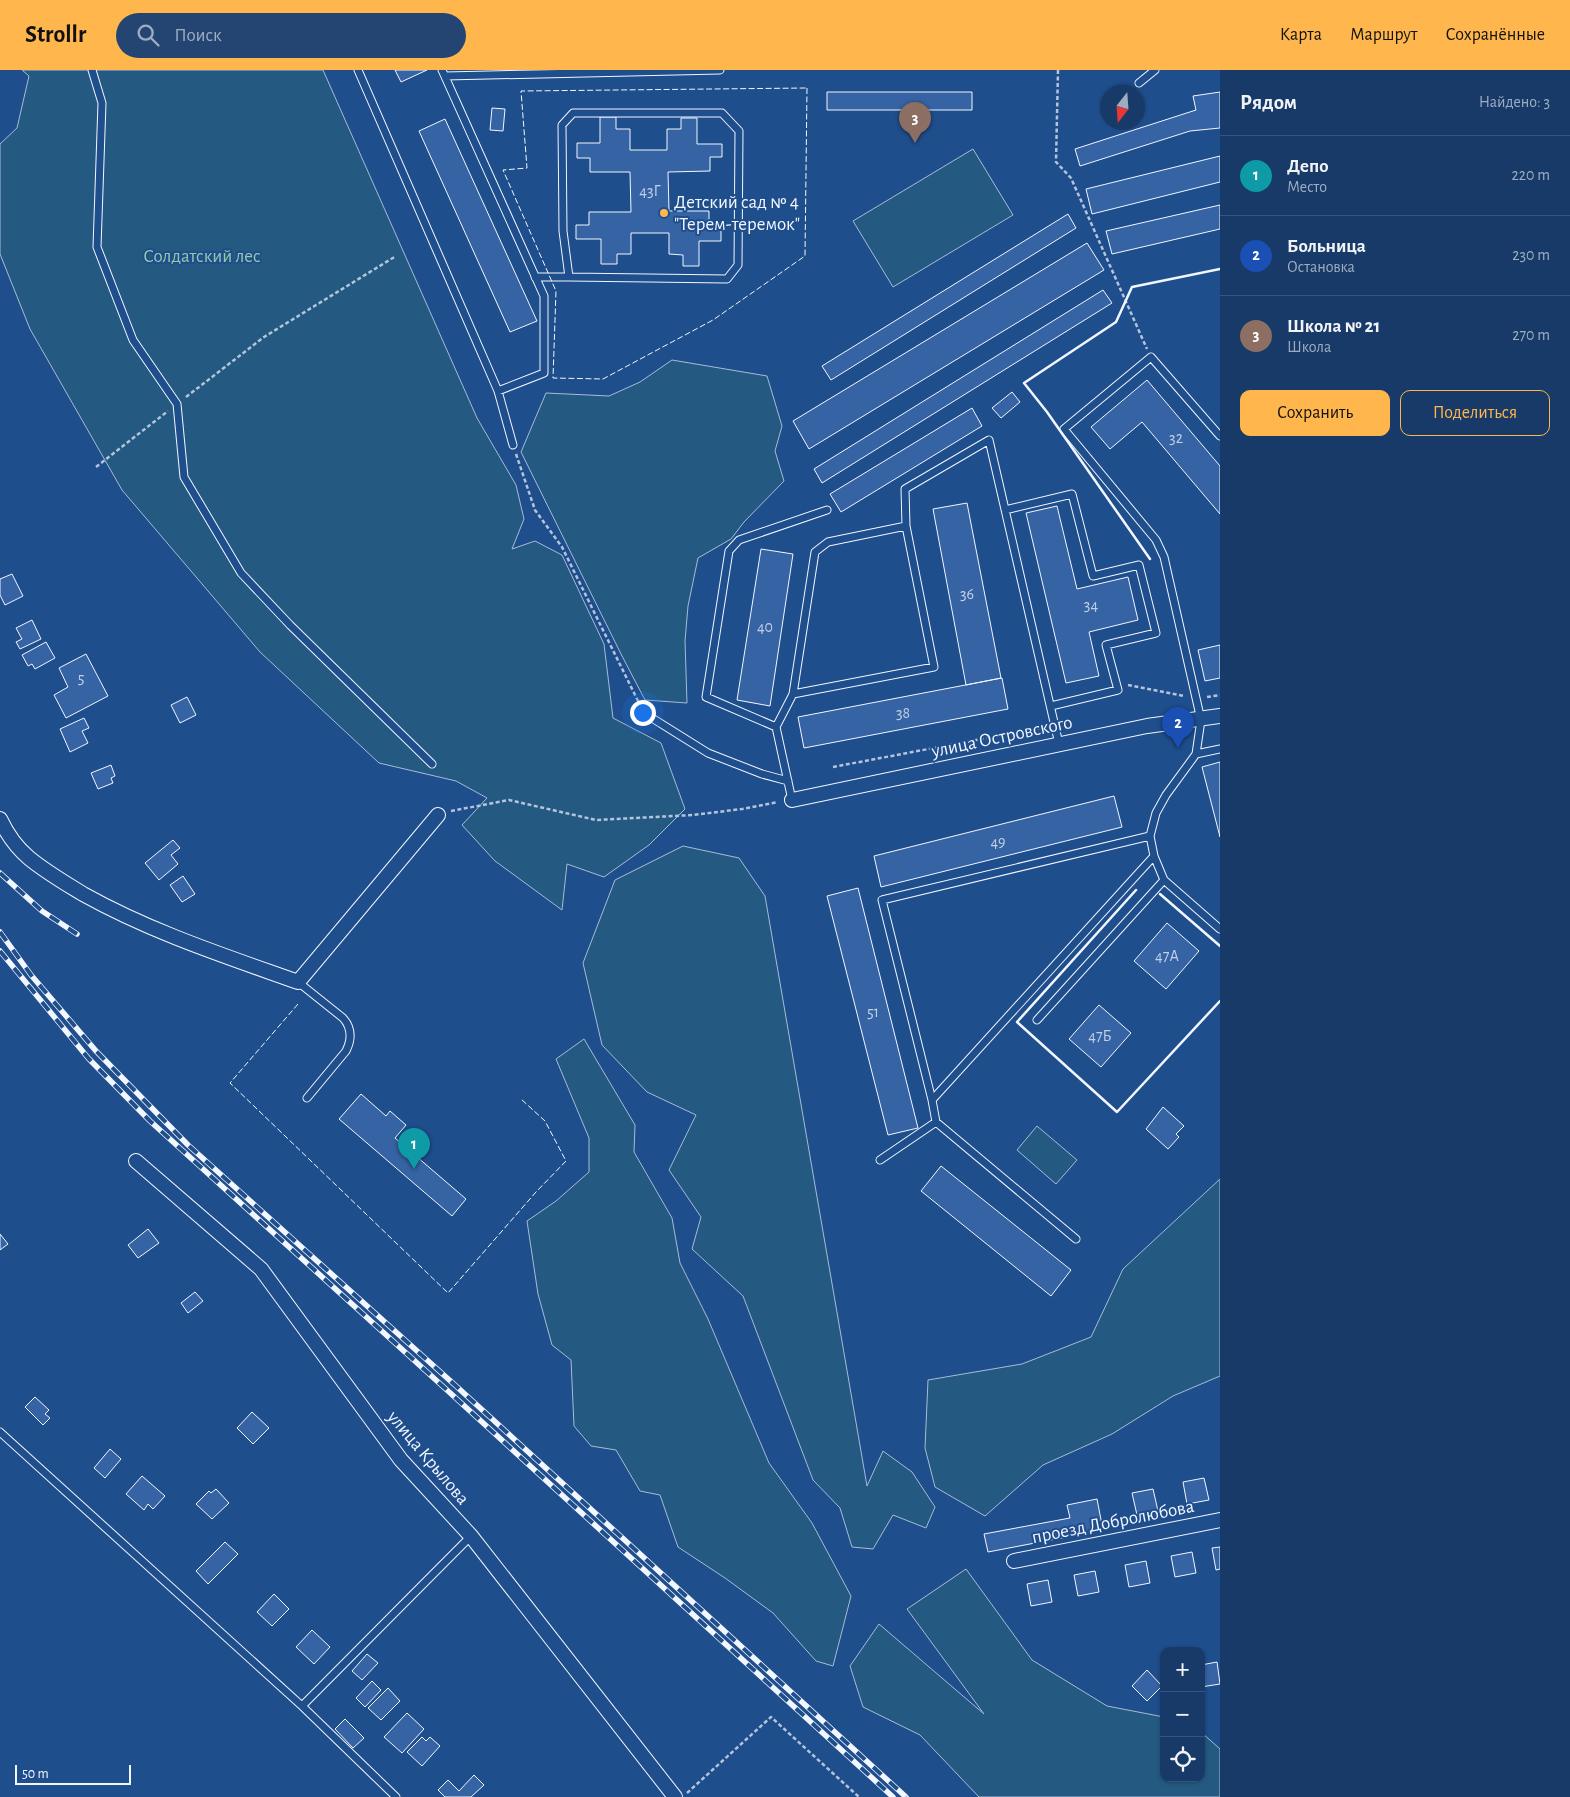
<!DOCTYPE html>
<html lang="ru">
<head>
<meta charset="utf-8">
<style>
	body { margin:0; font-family:"Alegreya Sans",sans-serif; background:#244571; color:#f1f3f6 }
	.controls { position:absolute; right:15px; bottom:15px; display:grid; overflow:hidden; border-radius:10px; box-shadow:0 1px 4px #0004 }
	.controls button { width:45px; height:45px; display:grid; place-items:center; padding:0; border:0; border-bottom:1px solid #36547d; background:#173a69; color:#f1f3f6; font:25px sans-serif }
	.compass { position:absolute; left:1100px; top:15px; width:45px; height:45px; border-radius:50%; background:#173a69; box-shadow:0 1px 4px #0004; rotate:197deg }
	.scale { position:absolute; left:15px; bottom:12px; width:116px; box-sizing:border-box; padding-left:5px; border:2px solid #f2f6ff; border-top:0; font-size:14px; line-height:18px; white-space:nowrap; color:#f2f6ff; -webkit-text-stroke:4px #1f4e8c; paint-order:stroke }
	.you { position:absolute; left:642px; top:642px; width:18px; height:18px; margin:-12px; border:4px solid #fff; border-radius:50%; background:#1a73e8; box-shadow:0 0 0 8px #1a73e833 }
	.badge { display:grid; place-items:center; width:32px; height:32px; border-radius:50%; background:#ffb74d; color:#fff; font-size:16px; font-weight:700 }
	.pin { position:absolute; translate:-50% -41px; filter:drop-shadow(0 1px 2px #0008) }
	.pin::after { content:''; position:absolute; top:26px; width:18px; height:15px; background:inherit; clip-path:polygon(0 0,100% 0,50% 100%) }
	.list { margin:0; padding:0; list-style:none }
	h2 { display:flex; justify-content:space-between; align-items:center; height:65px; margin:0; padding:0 20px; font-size:21px }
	h2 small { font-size:16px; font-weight:400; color:#9eadc0 }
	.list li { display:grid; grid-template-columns:32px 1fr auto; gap:15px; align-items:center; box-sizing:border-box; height:80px; padding:0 20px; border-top:1px solid #36547d }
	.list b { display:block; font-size:19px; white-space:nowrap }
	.list p { margin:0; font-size:16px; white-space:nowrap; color:#9eadc0 }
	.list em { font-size:16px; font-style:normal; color:#9eadc0 }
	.actions { display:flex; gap:10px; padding:15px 20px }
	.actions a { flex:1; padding:11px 0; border:1px solid #ffb74d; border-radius:10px; text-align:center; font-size:18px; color:#ffb74d }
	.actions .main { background:#ffb74d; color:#111 }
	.icon { flex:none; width:28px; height:28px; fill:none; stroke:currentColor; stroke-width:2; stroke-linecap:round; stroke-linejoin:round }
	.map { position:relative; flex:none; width:1220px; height:1727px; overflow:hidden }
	header { display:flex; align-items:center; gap:30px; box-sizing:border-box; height:70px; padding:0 25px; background:#ffb74d; color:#111 }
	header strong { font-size:24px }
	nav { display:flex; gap:28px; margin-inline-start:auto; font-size:18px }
	.search { width:350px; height:45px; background:#244571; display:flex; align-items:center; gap:12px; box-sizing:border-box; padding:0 18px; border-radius:28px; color:#9eadc0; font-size:19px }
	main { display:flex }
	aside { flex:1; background:#173a69 }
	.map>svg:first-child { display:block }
</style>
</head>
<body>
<header>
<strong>Strollr</strong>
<div class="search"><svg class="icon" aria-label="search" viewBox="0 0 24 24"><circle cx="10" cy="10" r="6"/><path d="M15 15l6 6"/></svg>Поиск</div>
<nav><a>Карта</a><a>Маршрут</a><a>Сохранённые</a></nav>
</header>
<main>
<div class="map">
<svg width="1220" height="1727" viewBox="0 0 1220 1727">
	<rect width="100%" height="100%" fill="#1f4e8c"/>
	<!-- green -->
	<path fill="#245a82" stroke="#a8bbd7" d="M22,0h301l154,348 39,67 8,34 -12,30 23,-8 27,14 42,89 9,74 48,25 24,66 -36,36 -45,32 -37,-13 -5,46 -67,-49 -33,-36 25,-27 -31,-17 -77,-18 -119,-111 -138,-162 -92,-161 -30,-75v-110l17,-16 12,-52z
		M973,79l40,66 -120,72 -40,-66z
		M672,290l95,16 15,50 -7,25 9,30 -40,41 -13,17 -33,19 -10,48 -3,35 2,62 -42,-3 -23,-44 -101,-204 25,-59 63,3 31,-14z
		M683,776l56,12 26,38 102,590 16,-35 29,21 23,35 -9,21 -33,-13 -20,34 -21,-2 -12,-39 -27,-28 -70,-184 -51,-47 9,-32 -32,-47 27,-55 -49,-23 -45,-47 -19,-82 32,-83z
		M584,969l51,86 -1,27 38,66 8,45 28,56 61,144 43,60 39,73 -18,70 -17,-5 -43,-48 -48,-35 -47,-31 -18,-52 -20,-4 -24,-41 -25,-4 -17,-20 -3,-66 -19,-15 -14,-51 -11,-73 29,-20 33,-29v-34l-33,-79z
		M1037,1056l40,34 -21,24 -39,-34z
		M1220,1109v197l-47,20 -61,38 -69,31 -58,51 -50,-29 -10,-39 3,-68 94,-16 69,-27 32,-68z
		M966,1499l66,91 75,46 57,11v61h37v-46l19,17v48h-241l-59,-62 -57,-28 -13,-41 29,-42 105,90 -77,-105z"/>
	<!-- building -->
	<path fill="#3563a3" stroke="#f2f6ff" d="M395,0h32l-26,12z
		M827,22h145v18h-145z
		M1220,22v36l-30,3 -110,35 -5,-17 121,-39 -3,-14z
		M492,38l13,1 -2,22 -13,-1z
		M600,47h16v12h14v21h37v-21h14v-11h16v26h25v13h-12v14l-42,1 1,39h40v14l12,1v15h-22v25h-16v-11l-14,-1v-21h-38v21h-14v10h-16v-25h-25v-14h13v-13h42l-1,-40h-40v-14h-13v-15h23z
		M445,49l92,202 -27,11 -91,-201z
		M1220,86v26l-128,32 -6,-25z
		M1220,135v24l-108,25 -6,-23z
		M1068,144l8,14 -245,152 -9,-14z
		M1087,173l17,27 -295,179 -16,-28z
		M1103,220l9,13 -290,180 -8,-14z
		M1147,310l73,86v48l-78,-92 -32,27 -19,-22z
		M1012,322l8,10 -19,16 -9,-10z
		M972,338l10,18 -141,86 -11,-18z
		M967,433l34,175 -35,7 -33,-176z
		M1057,436l20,83 51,-12 10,43 -49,12 10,44 -33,7 -40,-170z
		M761,479l32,5 -23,152 -33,-6z
		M12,504l11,22 -18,9 -5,-10v-16z
		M32,550l9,19 -21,10 -4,-7 6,-3 -6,-11z
		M46,572l9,16 -20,11 -3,-5 -4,2 -6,-11z
		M1220,575v33l-15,3 -7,-31z
		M86,584l22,42 -42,22 -12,-23 14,-8 -9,-19z
		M1002,608l6,31 -204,39 -6,-31z
		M187,627l9,18 -16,8 -9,-18z
		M84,648l5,10 -7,3 6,12 -18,9 -10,-23z
		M1220,692v75l-18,-70z
		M111,695l4,11 -4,2 2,5 -15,6 -7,-16z
		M1114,726l8,31 -241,60 -7,-31z
		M173,770l7,8 -9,7 7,9 -19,16 -14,-17z
		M183,806l12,18 -13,8 -12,-17z
		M858,818l60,240 -30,7 -61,-239z
		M1167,853l32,28 -33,38 -32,-28z
		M1099,935l32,28 -30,34 -32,-28z
		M361,1024l25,22 4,-5 16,14 -11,13 71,61 -14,17 -113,-97z
		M1163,1037l21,19 -8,8 3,3 -11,12 -22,-20z
		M941,1096l130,104 -20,26 -130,-105z
		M148,1159l11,14 -21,15 -10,-13z
		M0,1164l8,10 -8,6z
		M195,1222l8,9 -15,12 -7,-10z
		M35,1327l14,13 -4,4 5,4 -7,7 -18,-18z
		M252,1342l17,16 -16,16 -16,-16z
		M110,1379l11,10 -16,19 -11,-10z
		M142,1406l23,20 -12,13 -5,-5 -4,6 -18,-16z
		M1204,1408l5,22 -22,4 -4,-22z
		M216,1419l13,14 -17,16 -16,-15 13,-13 2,2z
		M1153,1419l5,22 -21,4 -5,-22z
		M1097,1429l6,31 -115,22 -4,-18 86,-16 -3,-13z
		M225,1472l13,12 -30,30 -12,-13z
		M1220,1477v22l-4,1 -4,-22z
		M1192,1482l4,21 -21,4 -4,-21z
		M1146,1491l4,22 -21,4 -4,-22z
		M1095,1501l4,21 -21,4 -4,-21z
		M1048,1510l4,22 -21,4 -4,-22z
		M274,1524l15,15 -17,17 -15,-14z
		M312,1560l18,17 -16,17 -18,-17z
		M367,1584l11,9 -16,17 -10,-9z
		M1217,1592l3,22 -19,3v-22z
		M1147,1600l15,16 -15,15 -15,-15z
		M372,1611l9,9 -16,17 -9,-9z
		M388,1618l12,13 -19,19 -13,-12z
		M407,1643l17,16 -22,24 -18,-16z
		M345,1649l19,19 -11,10 -18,-19z
		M422,1667l4,4 4,-4 10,9 -18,20 -15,-14z
		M474,1705l10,10 -13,12h-26l-7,-7 10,-10 11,11z"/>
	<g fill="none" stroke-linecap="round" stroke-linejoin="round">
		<!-- service casing -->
		<g stroke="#f2f6ff" stroke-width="9">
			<path id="service" d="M92,0l10,33 -5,144 36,93 44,64 7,73 57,96 49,52 142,139
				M358,0l140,321 46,-18v-77l-102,-226
				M445,6l275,-6
				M1139,13l16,-13
				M535,207h34l158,2 11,-14 1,-134 -17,-18h-149l-11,12 1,106 6,46
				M498,321l15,54
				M1005,440l67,-16 21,82 46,-11 17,68 -50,12 12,45 -67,16
				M793,624l141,-27 -28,-141 -1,-37 84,-49 70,304
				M644,643l64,40 54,21 26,7
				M776,657l17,-33 22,-142 13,-10 78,-16
				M1196,684l24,-5
				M792,730l-16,-73 -70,-30 23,-146 10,-11 88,-30
				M1164,810l56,49
				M298,912l45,36c9,10 9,21 3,33l-39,47
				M1037,950l127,-140 -10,-24 -4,-20 6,-23 10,-18 30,-41 5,-34 -37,-163 -8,-17 -92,-111 87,-72 69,79
				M932,1030l-50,-200 268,-64
				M880,1090l56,-38
				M1076,1169l-140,-117 -4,-22 222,-244
				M0,1362l302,274 94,91
				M302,1636l169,-170"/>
		</g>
		<!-- minor casing -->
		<g stroke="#f2f6ff" stroke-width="16">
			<path id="minor" d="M792,730l355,-74 73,-10
				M0,749c7,15 17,29 29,39 17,14 36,25 54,36 68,38 142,62 215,88l140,-167
				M136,1091l125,108 140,191 70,76 204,261
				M1014,1491l206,-41"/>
		</g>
		<!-- path -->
		<path stroke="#b3c4dc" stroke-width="2.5" stroke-dasharray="4 2.5" stroke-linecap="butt" d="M1058,0l-2,92 15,16 76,171
			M186,327l78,-60 132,-81
			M516,384l19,56 27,37 77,156
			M96,397l72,-56
			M1128,615l56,11
			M1207,627l13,-2
			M833,697l212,-40
			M451,741l58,-11 87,20 97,-5 49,-6 36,-7
			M687,1723l84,-76 88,80"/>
		<!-- service -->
		<use href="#service" stroke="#1f4e8c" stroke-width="7"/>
		<!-- minor -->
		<use href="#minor" stroke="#1f4e8c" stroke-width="14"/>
		<!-- rail casing -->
		<g stroke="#f2f6ff" stroke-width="5.5">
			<path id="rail" d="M0,803l42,38 35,23
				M0,862l31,43 65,76 92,94 268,241 450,411
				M0,881l89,108 61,62 298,270 445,406"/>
		</g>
		<!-- rail -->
		<use href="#rail" stroke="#1f4e8c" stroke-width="4" stroke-dasharray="11" stroke-linecap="butt"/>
		<!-- fence -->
		<path stroke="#f2f6ff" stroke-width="1" stroke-dasharray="6 2.5" stroke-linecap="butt" d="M807,18l-2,168 -92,64 -110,59 -50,-1 3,-87 -53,-121 24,-2 -6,-77z
			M298,934l-68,79 218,210 88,-101 30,-31 -21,-40 -24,-22"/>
		<!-- wall -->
		<path stroke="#f2f6ff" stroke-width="2.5" d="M1150,489l-103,-147 -23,-29 92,-61 16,-35 88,-18
			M1136,820l-119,132 100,90 103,-111
			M1160,824l60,52"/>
	</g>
	<!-- markers -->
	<circle fill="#ffb74d" stroke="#1f4e8c" stroke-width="2" cx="664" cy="143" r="5"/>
	<g text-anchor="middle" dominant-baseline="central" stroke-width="4" stroke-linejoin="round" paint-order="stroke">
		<!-- number labels -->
		<g font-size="16" fill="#c3d1e8">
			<text x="650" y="121">43Г</text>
			<text x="1176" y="368">32</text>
			<text x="967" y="524">36</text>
			<text x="1091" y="535">34</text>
			<text x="765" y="557">40</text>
			<text x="81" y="608">5</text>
			<text x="903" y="643">38</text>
			<text x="998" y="772">49</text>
			<text x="1167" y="886">47А</text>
			<text x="873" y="942">51</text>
			<text x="1100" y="966">47Б</text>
		</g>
		<!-- poi labels -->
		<g font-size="19" fill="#f2f6ff" stroke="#1f4e8c" text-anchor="start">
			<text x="674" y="132">Детский сад № 4<tspan x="674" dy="22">"Терем-теремок"</tspan></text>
		</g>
		<!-- park labels -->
		<g font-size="19" fill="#97c8a6" stroke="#1f4e8c">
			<text x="202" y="186">Солдатский лес</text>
		</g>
		<!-- street labels -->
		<g font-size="19" fill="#f2f6ff" stroke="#1f4e8c">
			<text transform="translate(1002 667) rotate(-12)">улица Островского</text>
			<text transform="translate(428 1388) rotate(50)">улица Крылова</text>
			<text transform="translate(1113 1452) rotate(-11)">проезд Добролюбова</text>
		</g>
	</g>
</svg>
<div class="controls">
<button>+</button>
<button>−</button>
<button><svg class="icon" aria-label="locate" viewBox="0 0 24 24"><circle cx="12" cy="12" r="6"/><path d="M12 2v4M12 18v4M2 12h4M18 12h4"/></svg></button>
</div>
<svg class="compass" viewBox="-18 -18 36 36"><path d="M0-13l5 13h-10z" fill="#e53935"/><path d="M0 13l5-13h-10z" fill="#9eadc0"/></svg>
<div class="scale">50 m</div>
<div class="you"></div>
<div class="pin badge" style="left:414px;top:1099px;background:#0f9aa8">1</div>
<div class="pin badge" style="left:1178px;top:678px;background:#1a4fb4">2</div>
<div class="pin badge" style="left:915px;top:73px;background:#8d6e63">3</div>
</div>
<aside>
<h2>Рядом<small>Найдено: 3</small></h2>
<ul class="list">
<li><span class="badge" style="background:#0f9aa8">1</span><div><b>Депо</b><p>Место</p></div><em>220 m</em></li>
<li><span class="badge" style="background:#1a4fb4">2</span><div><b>Больница</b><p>Остановка</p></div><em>230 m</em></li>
<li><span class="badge" style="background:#8d6e63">3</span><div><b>Школа № 21</b><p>Школа</p></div><em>270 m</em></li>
</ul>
<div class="actions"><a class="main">Сохранить</a><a>Поделиться</a></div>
</aside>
</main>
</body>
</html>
